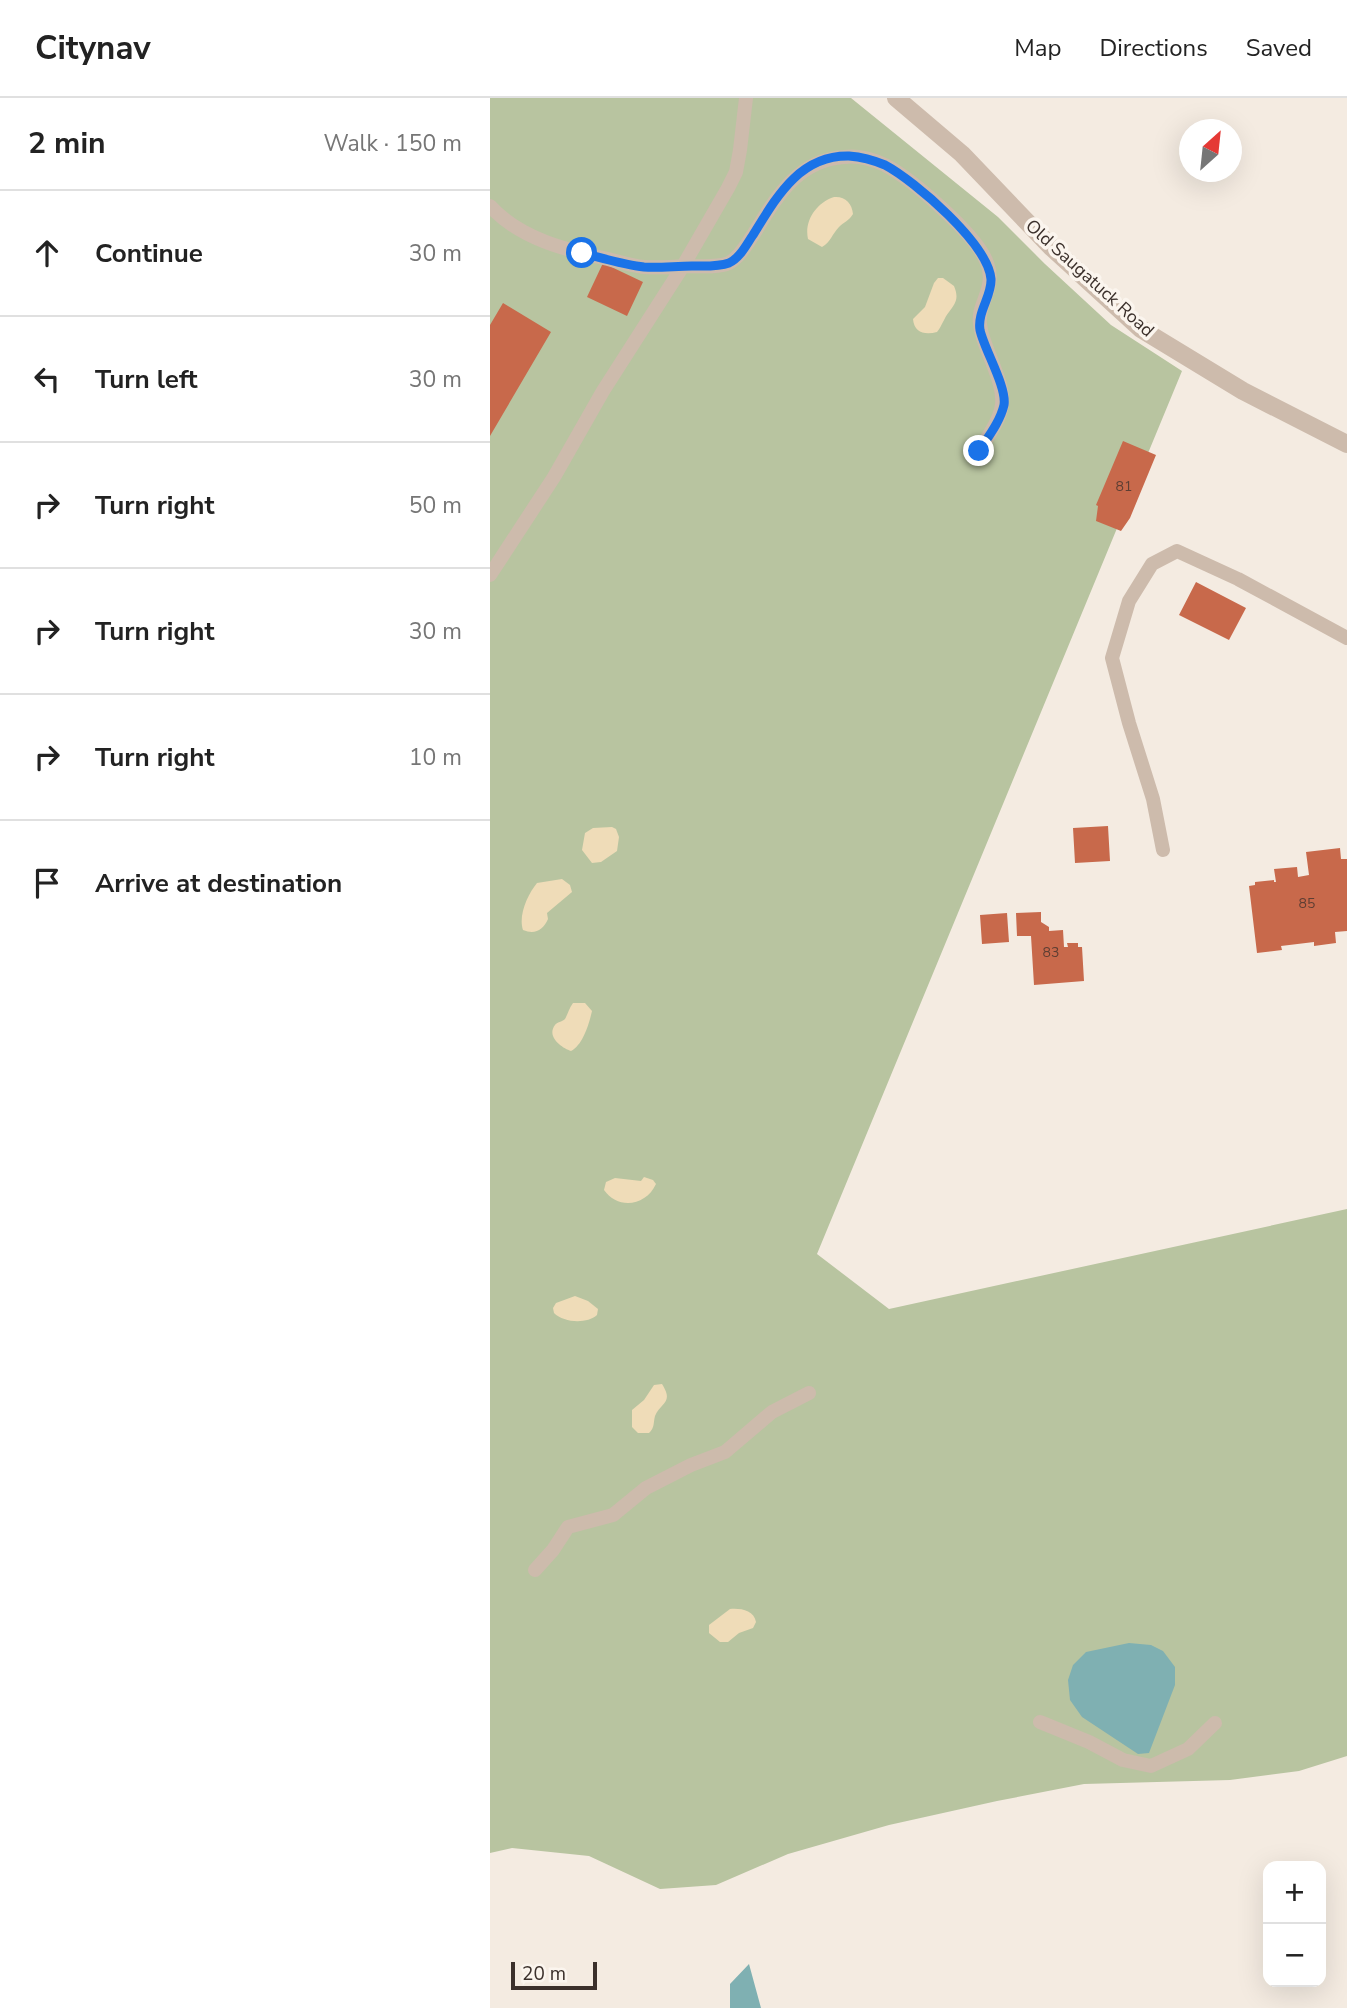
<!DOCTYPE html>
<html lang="en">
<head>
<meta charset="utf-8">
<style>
	body { margin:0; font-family:"Nunito Sans",sans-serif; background:#f2f2f2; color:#222 }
	.controls { position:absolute; right:21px; bottom:21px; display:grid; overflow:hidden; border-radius:14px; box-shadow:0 7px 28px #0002 }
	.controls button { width:63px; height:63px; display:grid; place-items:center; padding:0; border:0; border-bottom:2px solid #e0e0e0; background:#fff; color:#222; font:35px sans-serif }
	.compass { position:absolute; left:689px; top:21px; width:63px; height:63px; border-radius:50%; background:#fff; box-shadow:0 7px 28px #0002; rotate:27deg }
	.scale { position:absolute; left:21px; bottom:18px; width:86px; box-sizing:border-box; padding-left:7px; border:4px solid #3b302b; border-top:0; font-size:19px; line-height:24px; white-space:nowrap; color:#3b302b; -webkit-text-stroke:5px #fbf5ee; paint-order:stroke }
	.stop { position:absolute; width:21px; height:21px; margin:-16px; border:5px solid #1a73e8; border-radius:50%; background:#fff }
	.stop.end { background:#1a73e8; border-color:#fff; box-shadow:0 2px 7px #0008 }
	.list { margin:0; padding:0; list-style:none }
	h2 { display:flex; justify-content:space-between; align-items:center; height:91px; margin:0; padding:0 28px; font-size:30px }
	h2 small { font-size:23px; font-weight:400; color:#767676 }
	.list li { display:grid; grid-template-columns:46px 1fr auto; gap:21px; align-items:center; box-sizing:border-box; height:126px; padding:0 28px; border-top:2px solid #e0e0e0 }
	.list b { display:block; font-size:26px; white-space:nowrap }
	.list em { font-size:23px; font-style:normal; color:#767676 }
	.icon { flex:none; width:38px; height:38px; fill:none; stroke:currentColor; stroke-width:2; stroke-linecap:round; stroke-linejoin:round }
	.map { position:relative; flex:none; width:857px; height:1910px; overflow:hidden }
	header { display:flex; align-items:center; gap:42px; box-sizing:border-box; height:98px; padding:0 35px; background:#fff; border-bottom:2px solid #e0e0e0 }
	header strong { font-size:33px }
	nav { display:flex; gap:38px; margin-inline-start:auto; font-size:24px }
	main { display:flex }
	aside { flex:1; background:#fff }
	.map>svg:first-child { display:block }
</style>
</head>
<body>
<header>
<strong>Citynav</strong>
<nav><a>Map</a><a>Directions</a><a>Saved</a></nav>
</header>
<main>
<aside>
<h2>2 min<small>Walk · 150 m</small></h2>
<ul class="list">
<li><svg class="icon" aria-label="ahead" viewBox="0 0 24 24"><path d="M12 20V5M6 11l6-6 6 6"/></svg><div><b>Continue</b></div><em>30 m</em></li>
<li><svg class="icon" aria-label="left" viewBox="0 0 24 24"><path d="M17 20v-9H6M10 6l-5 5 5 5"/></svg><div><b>Turn left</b></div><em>30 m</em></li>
<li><svg class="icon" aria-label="right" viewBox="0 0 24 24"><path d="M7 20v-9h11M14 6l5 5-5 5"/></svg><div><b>Turn right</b></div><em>50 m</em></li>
<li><svg class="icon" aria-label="right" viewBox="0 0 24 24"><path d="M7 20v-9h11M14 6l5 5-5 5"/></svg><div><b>Turn right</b></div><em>30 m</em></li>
<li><svg class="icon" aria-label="right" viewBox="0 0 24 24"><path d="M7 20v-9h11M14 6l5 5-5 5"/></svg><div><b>Turn right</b></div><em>10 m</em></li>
<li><svg class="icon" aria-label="arrive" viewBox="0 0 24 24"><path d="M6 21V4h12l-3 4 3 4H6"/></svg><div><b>Arrive at destination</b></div></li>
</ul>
</aside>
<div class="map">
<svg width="857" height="1910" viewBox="0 0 857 1910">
	<rect width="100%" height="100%" fill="#f4ebe1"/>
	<!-- green -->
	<path fill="#b8c4a0" d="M0,0h361l147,119 47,47 66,61 71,46 -365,883 72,55 458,-100v547l-48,15 -69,9 -146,4 -87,17 -108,24 -101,29 -72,31 -56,4 -71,-33 -77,-8 -22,5z"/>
	<!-- sand -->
	<path fill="#efdcb8" d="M344,99c11,-1 18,6 19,17 -4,7 -9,8 -14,13 -7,7 -8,15 -17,20l-14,-8c-4,-18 8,-36 26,-42z
		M448,180h5l11,8c5,12 2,17 -5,26 -5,6 -7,14 -12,20 -12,3 -23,1 -24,-13l12,-12 9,-24z
		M122,729l4,2 3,8 -2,14 -16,11 -9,1 -10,-13 3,-17 8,-5z
		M72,781l8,6 2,7 -25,21 1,6c-5,11 -13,16 -25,11 -5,-15 5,-36 14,-47z
		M83,905h12l7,8c-3,13 -9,34 -21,40 -9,-3 -25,-14 -16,-26 2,-3 7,-3 10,-6 3,-5 4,-11 8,-16z
		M154,1079l9,3 3,4c-10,22 -38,26 -52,6l2,-8 9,-4 26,3z
		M85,1198l13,5 10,8 -1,6c-10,9 -33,8 -43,-2l-1,-5 3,-5z
		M172,1286c12,19 -1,18 -7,32 -2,8 0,11 -6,17h-11l-6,-6v-17l12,-10 10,-15z
		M240,1511c10,-1 24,1 26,13l-3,6 -14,5 -11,9h-8l-11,-9v-8z"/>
	<!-- water -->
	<path fill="#7fb0b2" d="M639,1545l22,2 12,6 12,16v18l-26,68 -11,1 -56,-37 -12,-17 -2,-20 5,-15 13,-13z
		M259,1866l12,44h-31v-24z"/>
	<!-- building -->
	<path fill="#c8694b" d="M113,165l40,19 -16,34 -40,-19z
		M13,205l48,29 -61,104v-111z
		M633,343l33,14 -26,63 -9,13 -25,-10 2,-15 -2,-1z
		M706,484l50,26 -17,32 -50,-25z
		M618,728l2,35 -35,2 -2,-35z
		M850,750l1,11h6v72l-12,1 1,11 -22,3v-4l-33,4 1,4 -25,3 -8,-67 6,-1v-3l19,-2v2h2l-2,-13 23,-2 1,10 11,-2 -3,-23z
		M551,814v10l8,5v4l14,-1 1,17h4l-1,-4h11v4h4l2,34 -50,4 -3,-49h-14l-1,-23z
		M517,815l2,29 -27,2 -2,-29z"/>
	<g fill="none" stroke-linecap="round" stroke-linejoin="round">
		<!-- lane -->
		<path stroke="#cdbbac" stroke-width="14" d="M0,108c30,33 76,44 118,53 12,3 25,7 36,8 14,1 29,0 43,-1 12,0 30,2 42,-3 11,-6 17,-18 24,-28 23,-37 44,-75 91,-78 15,-2 28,2 41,8 27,14 92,70 102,98 10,25 -10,40 -7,61 1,11 5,20 9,30 20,50 18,53 -10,97
			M0,477l64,-98 49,-86 80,-125 45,-78 8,-16 4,-22 6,-52
			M673,752l-10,-51 -24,-76 -17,-65 17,-57 23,-37 25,-13 61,28 109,59
			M45,1472l18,-20 15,-23 45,-12 33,-27 45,-23 34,-13 47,-40 37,-19
			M550,1624l49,20 34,18 28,6 37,-17 27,-26"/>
		<!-- street -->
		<path stroke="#cdbbac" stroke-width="18" d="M406,0l66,56 89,93 90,82 102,62 104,53"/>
	</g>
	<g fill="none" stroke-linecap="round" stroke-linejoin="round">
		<!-- route -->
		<path stroke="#1a73e8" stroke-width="9" d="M92,155c20,5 42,12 62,14 16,1 32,-1 48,-1 11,0 26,1 37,-3 11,-5 17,-18 24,-28 23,-37 46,-80 96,-79 13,1 24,4 36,9 30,16 103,79 106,114 1,17 -14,33 -11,51 4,19 27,57 24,75 -4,17 -16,32 -25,46"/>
	</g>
	<g text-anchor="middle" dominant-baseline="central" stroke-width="7" stroke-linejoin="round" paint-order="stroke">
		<!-- number labels -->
		<g font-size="14" fill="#5e3e33">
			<text x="634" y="388">81</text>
			<text x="817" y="805">85</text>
			<text x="561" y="854">83</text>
		</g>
		<!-- street labels -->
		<g font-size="18" fill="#3b302b" stroke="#fbf5ee">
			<text transform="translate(600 180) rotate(42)">Old Saugatuck Road</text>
		</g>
	</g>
</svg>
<div class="controls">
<button>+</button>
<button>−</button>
</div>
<svg class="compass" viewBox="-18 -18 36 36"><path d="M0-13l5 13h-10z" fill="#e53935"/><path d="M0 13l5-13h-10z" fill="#767676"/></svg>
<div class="scale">20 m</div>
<div class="stop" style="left:92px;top:155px"></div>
<div class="stop end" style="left:489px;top:353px"></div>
</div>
</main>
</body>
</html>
